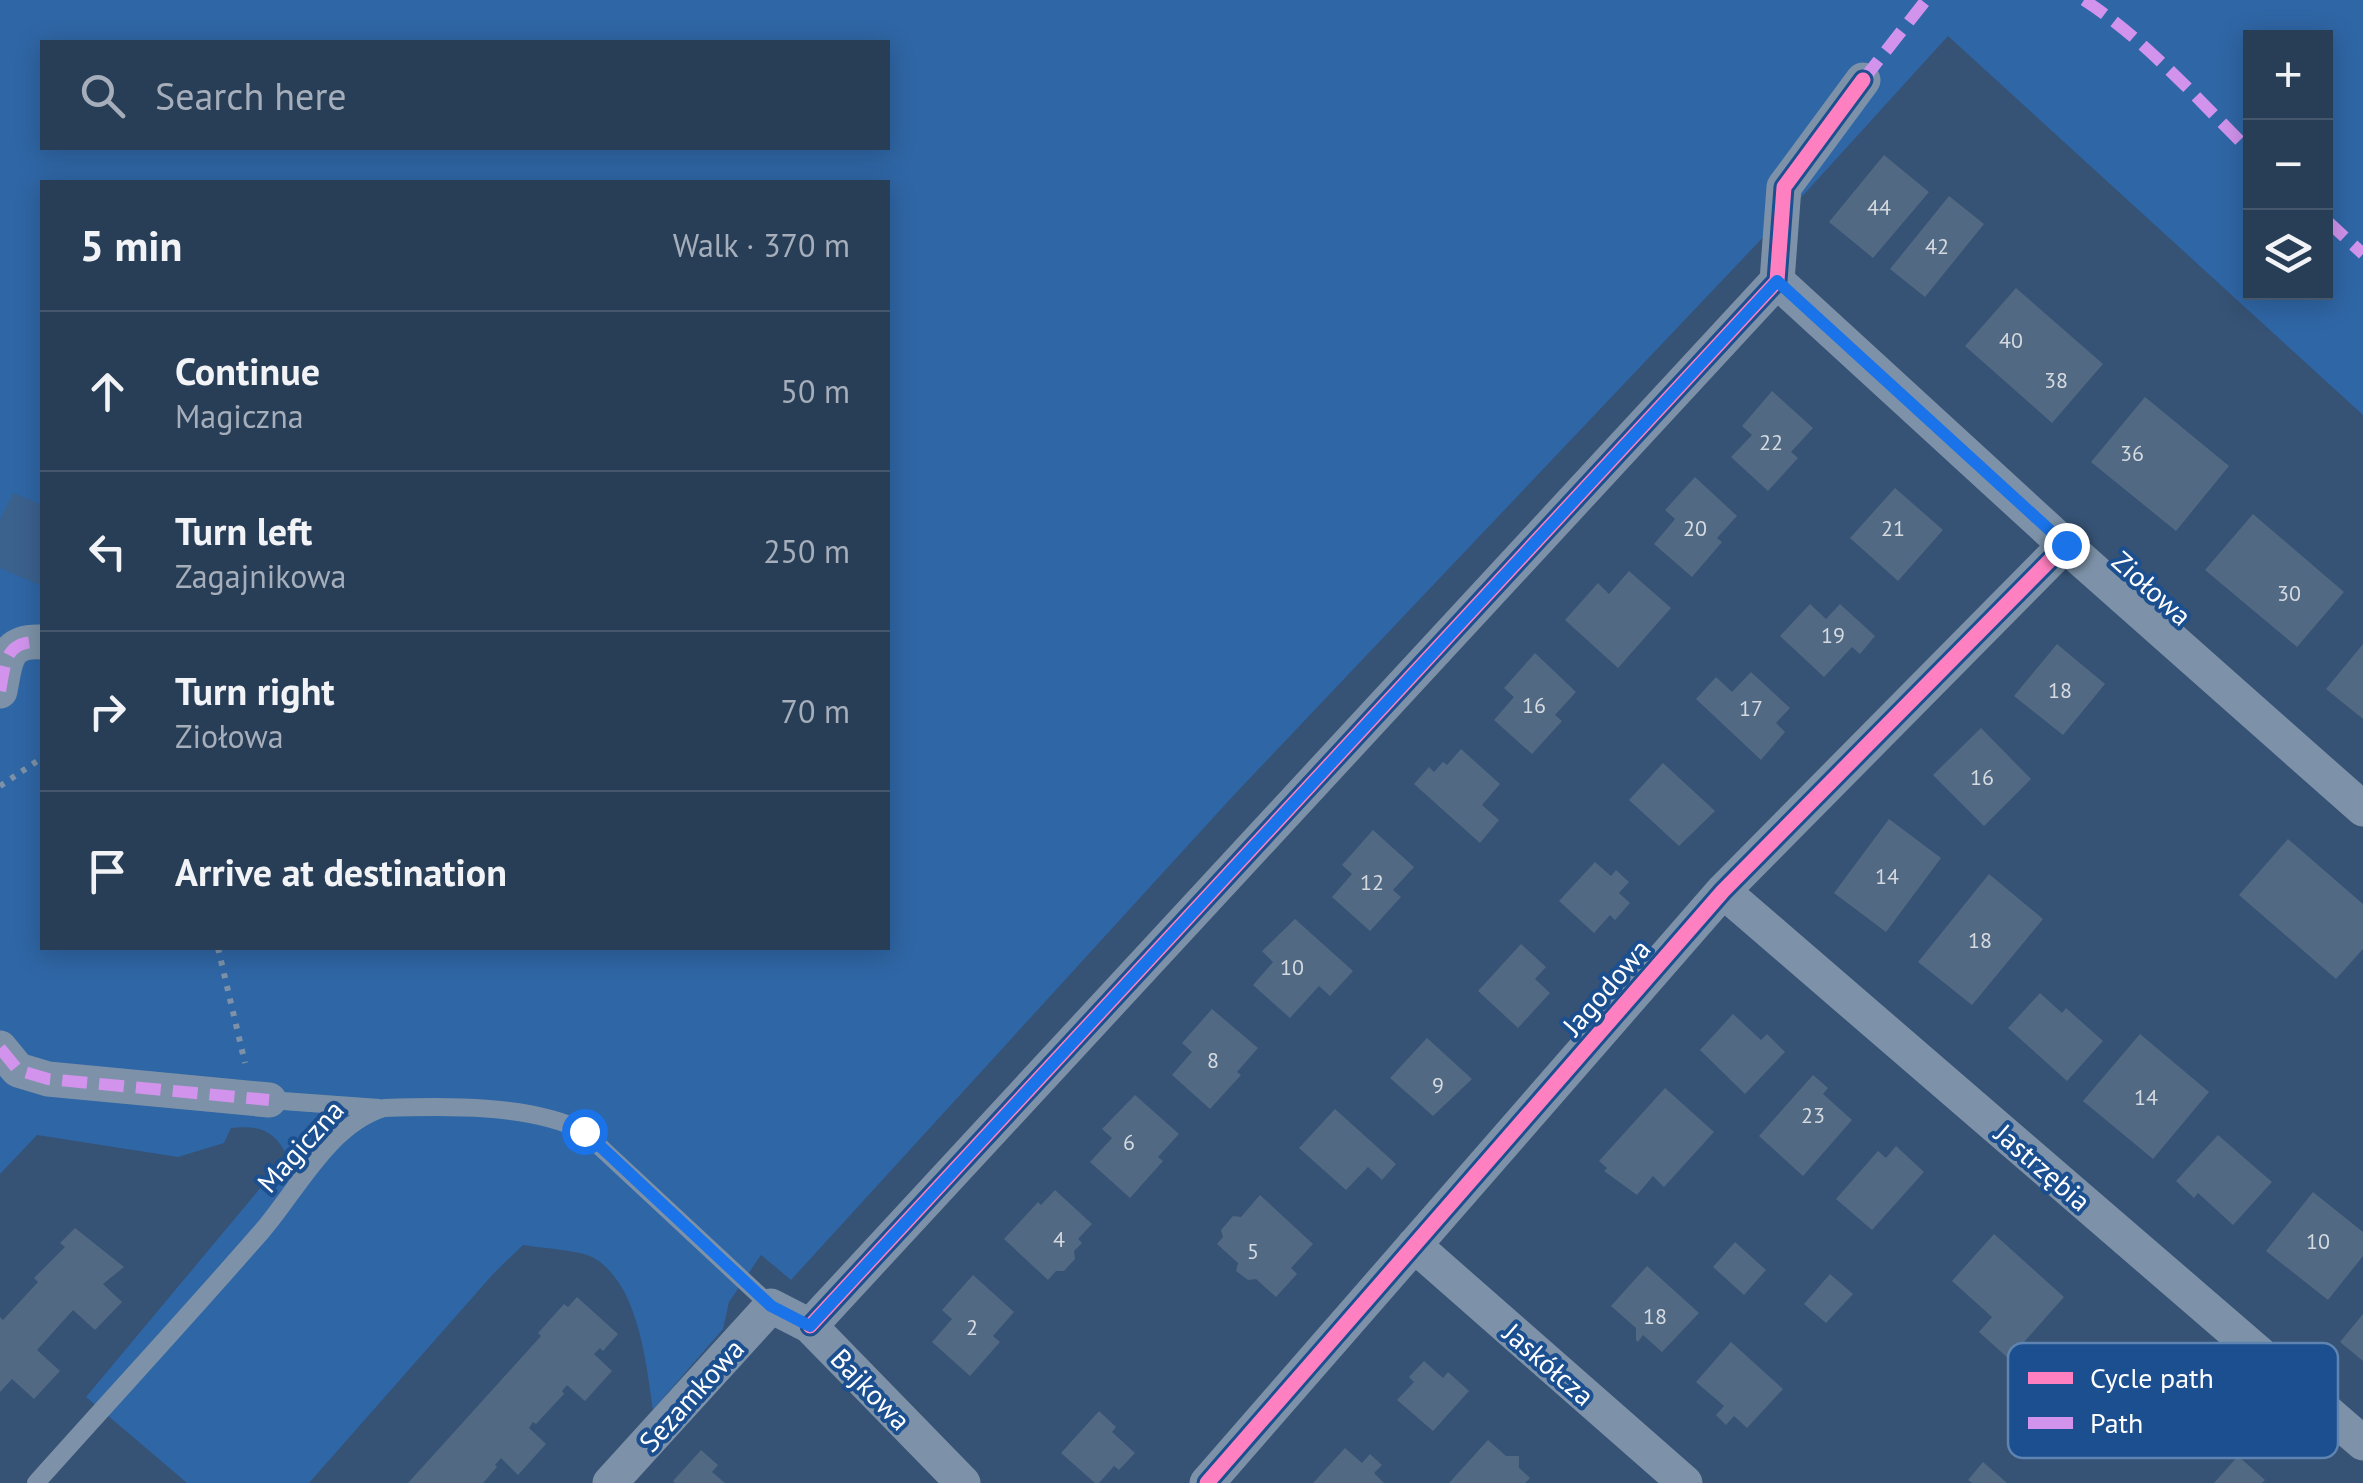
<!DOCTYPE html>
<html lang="en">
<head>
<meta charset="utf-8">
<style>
	body { margin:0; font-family:"PT Sans",sans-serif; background:#344961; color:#f1f3f6 }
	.controls { position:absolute; right:30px; top:30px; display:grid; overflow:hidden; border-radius:0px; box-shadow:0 5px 25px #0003 }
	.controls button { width:90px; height:90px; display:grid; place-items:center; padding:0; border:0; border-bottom:2px solid #44576d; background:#283e57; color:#f1f3f6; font:50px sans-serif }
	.stop { position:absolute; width:30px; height:30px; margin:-22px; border:8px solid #1a73e8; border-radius:50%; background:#fff }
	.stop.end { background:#1a73e8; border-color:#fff; box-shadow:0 2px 10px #0008 }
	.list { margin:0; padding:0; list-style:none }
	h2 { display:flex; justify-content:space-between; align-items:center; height:130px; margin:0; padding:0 40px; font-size:42px }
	h2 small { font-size:32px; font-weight:400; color:#a5aeba }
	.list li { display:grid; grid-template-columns:65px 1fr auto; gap:30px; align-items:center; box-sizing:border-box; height:160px; padding:0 40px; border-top:2px solid #44576d }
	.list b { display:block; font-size:38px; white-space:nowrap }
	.list p { margin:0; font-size:32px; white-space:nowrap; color:#a5aeba }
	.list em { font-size:32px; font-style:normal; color:#a5aeba }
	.icon { flex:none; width:55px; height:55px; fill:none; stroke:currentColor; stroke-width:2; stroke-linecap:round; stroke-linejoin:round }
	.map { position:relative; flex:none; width:2363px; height:1483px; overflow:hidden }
	.search { position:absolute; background:#283e57; box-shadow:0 5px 25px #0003; left:40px; top:40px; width:850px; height:110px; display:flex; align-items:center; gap:25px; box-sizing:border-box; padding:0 35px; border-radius:0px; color:#a5aeba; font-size:38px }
	.panel { position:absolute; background:#283e57; box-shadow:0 5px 25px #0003; left:40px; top:180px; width:850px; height:770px; border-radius:0px }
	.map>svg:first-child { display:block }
</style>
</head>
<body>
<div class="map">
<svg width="2363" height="1483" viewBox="0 0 2363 1483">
	<rect width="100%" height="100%" fill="#365274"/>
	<!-- green -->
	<path fill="#2f66a5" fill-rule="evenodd" d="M0,0h2363v415l-415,-379 -140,154 -575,606 -442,484 -30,-25 -32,47 -6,27 -70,81c-7,-47 -14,-125 -59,-152 -14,-8 -54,-10 -71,-13l-29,28 -185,210h-122l-101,-86 201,-241c-12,-26 -28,-31 -56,-28l-7,15 -46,14 -141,-22 -37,39zM2250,38h76v254h-76zM42,42h846v106h-846zM42,182h846v766h-846z"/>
	<!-- water -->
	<path fill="#3b618d" d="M13,493l29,12v81l-42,-18v-48z"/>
	<!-- building -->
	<path fill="#526984" d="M1884,155l45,37 -56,66 -44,-36z
		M1949,196l35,28 -59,73 -35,-28z
		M2016,288l87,76 -51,59 -87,-77z
		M1772,391l41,37 -22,24 7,6 -30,33 -37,-34 21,-22 -10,-9z
		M2145,397l84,69 -53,65 -85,-69z
		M1695,477l42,39 -20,22 5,4 -30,35 -38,-33 21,-25 -10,-9z
		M1895,488l48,42 -45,51 -48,-43z
		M2253,514l91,78 -47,55 -92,-77z
		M1629,571l42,37 -53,60 -53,-48 33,-37 11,11z
		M1810,604l16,15 14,-15 35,32 -15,18 -8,-7 -28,30 -44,-41z
		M2057,644l48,40 -42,51 -49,-39z
		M2363,644v75l-37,-30z
		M1535,653l41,39 -21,23 7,6 -30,33 -38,-34 20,-23 -10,-9z
		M1751,672l39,36 -14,15 9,9 -24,28 -65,-61 20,-22 16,15z
		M1981,728l50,51 -47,47 -51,-51z
		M1461,749l39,35 -18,21 17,15 -19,23 -66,-59 15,-17 5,5 9,-10 4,3z
		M1663,763l52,48 -36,35 -50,-46z
		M1889,819l52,39 -55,74 -52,-39z
		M1373,830l41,37 -21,23 8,7 -31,34 -38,-34 20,-23 -10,-9z
		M2288,839l75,65v45l-27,30 -97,-84z
		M1595,862l16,14 5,-6 13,12 -10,11 11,10 -15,17 -5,-5 -16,18 -35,-32z
		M1989,874l54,45 -71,86 -54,-43z
		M1295,919l58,52 -23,25 -11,-10 -29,32 -37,-33 20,-23 -11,-11z
		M1521,944l25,23 -11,12 15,14 -32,35 -40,-37z
		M2040,993l22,20 4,-5 37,33 -36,40 -59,-53z
		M1212,1009l46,39 -21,24 4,3 -31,34 -38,-34 20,-23 -10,-9z
		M1733,1014l28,26 6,-6 18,18 -40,42 -45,-44z
		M2140,1034l69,58 -56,67 -70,-58z
		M1427,1038l45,41 -39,37 -43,-38z
		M1813,1075l15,13 -5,6 29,26 -49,56 -44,-40z
		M1665,1088l49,44 -50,55 -11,-11 -16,19 -33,-24 3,-3 -8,-7z
		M1135,1095l44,39 -21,23 5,4 -33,37 -40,-36 22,-24 -10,-9z
		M1335,1109l61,55 -14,16 -14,-13 -22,23 -47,-42z
		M2218,1135l54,47 -39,43 -35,-32 -4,5 -18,-17z
		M1896,1146l28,26 -52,58 -36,-31 42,-48 8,7z
		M1055,1190l37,34 -14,15 4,4 -8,8 1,8 -11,12h-8l-8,9 -44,-41 34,-37 3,3z
		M2313,1192l50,40v24l-35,44 -62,-49z
		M1260,1195l53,49 -22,24 6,6 -21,23 -20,-18 -8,1 -12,-9 2,-8 -21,-19 6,-7 -2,-7 12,-14 8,1z
		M75,1228l49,39 -21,17 19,18 -27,28 -22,-20 -36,40 23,21 -26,28 -22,-20 -12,13v-75l3,3 35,-38 -4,-4 31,-31 -5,-4z
		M1994,1234l70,63 -55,62 -30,-27 13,-15 -40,-36z
		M1735,1242l31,28 -22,25 -31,-28z
		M1647,1266l52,47 -37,39 -19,-17 -5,7 -2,-2v-12l-25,-22z
		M1830,1274l23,20 -27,29 -22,-19z
		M973,1275l41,37 -21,24 7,6 -30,34 -38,-34 20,-23 -10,-9z
		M577,1297l41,37 -15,17 -3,-3 -6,6 18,17 -27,30 -18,-16 -5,6 2,3 -28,30 -3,-2 -4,6 17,16 -28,31 -17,-17 -6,7 2,2 -14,16h-75l133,-147 -3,-3 26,-29 4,3z
		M2363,1314v47l-23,-19z
		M1731,1342l52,47 -36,39 -13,-12 -8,9 -10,-10 8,-9 -28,-24z
		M1424,1361l19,17 5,-6 21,19 -36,40 -36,-31 17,-18 -5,-5z
		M1099,1411l17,16 -4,5 23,21 -16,17 -5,-4 -15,17h-4l-34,-30z
		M1488,1440l18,16h13v12l11,10 -5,5h-76z
		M1345,1448l17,15 8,-9 12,11 -8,8 10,10h-71z
		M701,1450l17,15 -6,7 13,11h-50l-2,-2z
		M2238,1456l27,24 -3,3h-48z
		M1983,1462l24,21h-35l-4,-3z"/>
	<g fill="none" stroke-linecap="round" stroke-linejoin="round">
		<!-- path -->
		<path stroke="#7d92a8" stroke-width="6" stroke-dasharray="5 8" stroke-linecap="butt" d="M0,786l42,-28
			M218,948l27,115"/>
		<!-- service -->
		<path stroke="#7d92a8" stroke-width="18" d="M269,1100l110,8
			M36,1483c75,-84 152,-167 226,-252 36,-42 67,-106 122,-123 60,-2 146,-4 199,23l188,175"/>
		<!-- minor -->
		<path stroke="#7d92a8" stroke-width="35" d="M1777,281l288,264 298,264
			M0,691c6,-31 5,-51 42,-49
			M1723,891l640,552
			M0,1048l18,22 30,9 221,21
			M1414,1245l271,238
			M810,1326l967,-1045 7,-94 79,-107
			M610,1483l161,-177 39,20 153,157
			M1207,1483l516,-592 342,-346"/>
		<!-- quiet -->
		<path stroke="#d193ec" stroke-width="12" stroke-dasharray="25 12" stroke-linecap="butt" d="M2084,0c62,40 113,99 166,151
			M1863,80l63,-80
			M2326,220l37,34
			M0,691c6,-31 5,-51 42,-49
			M0,1048l18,22 30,9 221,21"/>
		<!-- cycleway casing -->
		<g stroke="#1b4f8f" stroke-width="21">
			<path id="cycleway" d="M810,1326l967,-1045 7,-94 79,-107
				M1207,1483l516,-592 342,-346"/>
		</g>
		<!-- cycleway -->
		<use href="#cycleway" stroke="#ff80c0" stroke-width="15"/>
	</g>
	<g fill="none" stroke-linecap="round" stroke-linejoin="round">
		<!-- route -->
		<path stroke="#1a73e8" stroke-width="12" d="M584,1131l187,175 39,20 967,-1045 289,264"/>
	</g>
	<g text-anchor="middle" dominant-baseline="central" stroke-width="8" stroke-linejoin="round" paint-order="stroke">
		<!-- number labels -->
		<g font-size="22" fill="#d4dae0">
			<text x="1879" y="207">44</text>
			<text x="1937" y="246">42</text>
			<text x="2011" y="340">40</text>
			<text x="2056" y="380">38</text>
			<text x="1771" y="442">22</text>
			<text x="2132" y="453">36</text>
			<text x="1695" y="528">20</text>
			<text x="1893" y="528">21</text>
			<text x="2289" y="593">30</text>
			<text x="1833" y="635">19</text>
			<text x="2060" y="690">18</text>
			<text x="1534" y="705">16</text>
			<text x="1751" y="708">17</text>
			<text x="1982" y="777">16</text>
			<text x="1887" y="876">14</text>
			<text x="1372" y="882">12</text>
			<text x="1980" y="940">18</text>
			<text x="1292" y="967">10</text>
			<text x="1213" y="1060">8</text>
			<text x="1438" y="1085">9</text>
			<text x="2146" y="1097">14</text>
			<text x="1813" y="1115">23</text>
			<text x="1129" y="1142">6</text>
			<text x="1059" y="1239">4</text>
			<text x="2318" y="1241">10</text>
			<text x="1253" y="1251">5</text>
			<text x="1655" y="1316">18</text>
			<text x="972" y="1327">2</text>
		</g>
		<!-- street labels -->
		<g font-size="28" fill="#fff" stroke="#1b4f8f">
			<text transform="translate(2152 588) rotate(42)">Ziołowa</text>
			<text transform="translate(1606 987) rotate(-49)">Jagodowa</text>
			<text transform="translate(300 1146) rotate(-48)">Magiczna</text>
			<text transform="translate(2043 1167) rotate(41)">Jastrzębia</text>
			<text transform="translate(1549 1364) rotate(41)">Jaskółcza</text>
			<text transform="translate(871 1389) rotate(46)">Bajkowa</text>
			<text transform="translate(691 1395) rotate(-48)">Sezamkowa</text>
		</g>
	</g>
	<!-- legend -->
	<rect x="2008" y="1343" width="330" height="115" rx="15" fill="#1b4f8f" stroke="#5f84b1" stroke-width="2.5"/>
	<rect x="2028" y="1372" width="45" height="12" fill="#ff80c0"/>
	<rect x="2028" y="1417" width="45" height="12" fill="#d193ec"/>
	<g font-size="28" fill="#fff">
		<text x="2090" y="1388">Cycle path</text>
		<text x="2090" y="1433">Path</text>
	</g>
</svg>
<div class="controls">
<button>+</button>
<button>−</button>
<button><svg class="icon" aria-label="layers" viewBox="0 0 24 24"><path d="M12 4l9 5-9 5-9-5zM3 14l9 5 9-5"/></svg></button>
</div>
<div class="stop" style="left:584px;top:1131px"></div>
<div class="stop end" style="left:2066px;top:545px"></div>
<div class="search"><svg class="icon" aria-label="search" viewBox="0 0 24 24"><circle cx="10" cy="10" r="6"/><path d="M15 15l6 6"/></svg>Search here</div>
<section class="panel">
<h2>5 min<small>Walk · 370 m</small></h2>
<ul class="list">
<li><svg class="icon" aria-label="ahead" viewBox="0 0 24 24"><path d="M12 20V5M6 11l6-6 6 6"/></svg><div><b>Continue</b><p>Magiczna</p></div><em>50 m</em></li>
<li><svg class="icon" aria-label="left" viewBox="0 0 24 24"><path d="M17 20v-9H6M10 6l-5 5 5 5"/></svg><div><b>Turn left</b><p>Zagajnikowa</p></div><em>250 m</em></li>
<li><svg class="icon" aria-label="right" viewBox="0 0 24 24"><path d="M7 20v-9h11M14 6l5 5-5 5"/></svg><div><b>Turn right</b><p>Ziołowa</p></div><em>70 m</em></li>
<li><svg class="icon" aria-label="arrive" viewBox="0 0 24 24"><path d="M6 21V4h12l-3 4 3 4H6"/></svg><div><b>Arrive at destination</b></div></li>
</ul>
</section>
</div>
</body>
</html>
